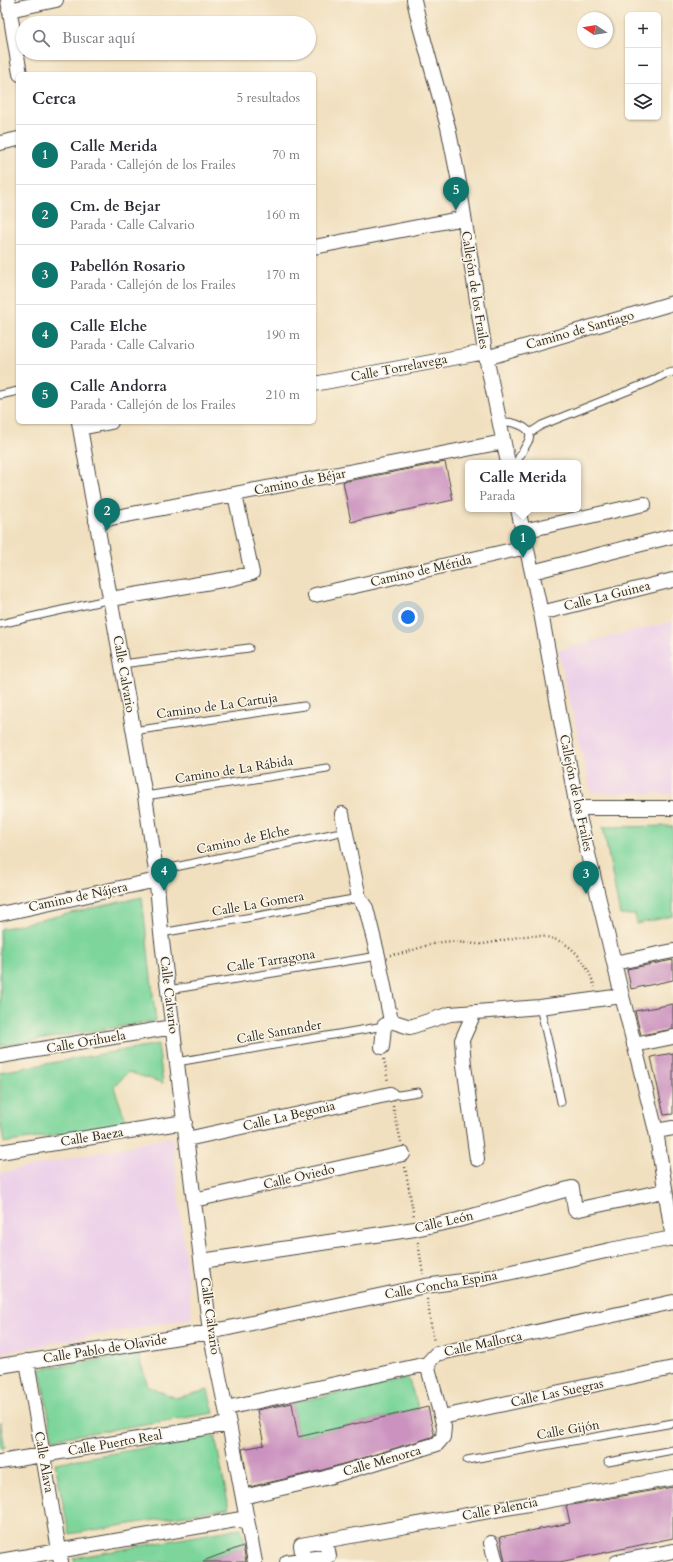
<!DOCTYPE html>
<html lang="es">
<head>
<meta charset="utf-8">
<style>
	body { margin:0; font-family:Cardo,serif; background:#f2f2f3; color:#2b2b33 }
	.controls { position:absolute; right:12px; top:12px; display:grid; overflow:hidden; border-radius:6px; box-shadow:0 1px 3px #0004 }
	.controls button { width:36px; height:36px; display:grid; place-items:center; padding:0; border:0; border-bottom:1px solid #e1e1e2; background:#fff; color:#2b2b33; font:20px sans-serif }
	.compass { position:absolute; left:577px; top:12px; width:36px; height:36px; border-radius:50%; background:#fff; box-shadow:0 1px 3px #0004; rotate:282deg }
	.you { position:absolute; left:408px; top:617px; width:14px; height:14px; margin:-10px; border:3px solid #fff; border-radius:50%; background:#1a73e8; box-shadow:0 0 0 6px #1a73e833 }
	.badge { display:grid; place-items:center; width:26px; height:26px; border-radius:50%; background:#0f766e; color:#fff; font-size:13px; font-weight:700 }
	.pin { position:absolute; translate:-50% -33px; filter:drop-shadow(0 1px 2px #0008) }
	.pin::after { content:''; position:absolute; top:21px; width:14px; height:12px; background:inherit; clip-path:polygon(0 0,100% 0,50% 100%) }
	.popup { position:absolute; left:465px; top:460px; width:116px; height:52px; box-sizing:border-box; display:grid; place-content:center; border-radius:6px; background:#fff; filter:drop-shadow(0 1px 3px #0005); font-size:13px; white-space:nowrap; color:#7c7c81 }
	.popup b { font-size:15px; color:#2b2b33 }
	.popup::after { content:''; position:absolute; left:50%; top:100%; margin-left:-8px; border:8px solid transparent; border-top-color:#fff }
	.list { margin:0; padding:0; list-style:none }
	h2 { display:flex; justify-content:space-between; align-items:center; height:52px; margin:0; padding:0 16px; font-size:17px }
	h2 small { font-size:13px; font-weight:400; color:#7c7c81 }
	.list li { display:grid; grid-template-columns:26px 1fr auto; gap:12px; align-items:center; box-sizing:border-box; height:60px; padding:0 16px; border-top:1px solid #e1e1e2 }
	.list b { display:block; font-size:15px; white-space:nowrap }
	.list p { margin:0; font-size:13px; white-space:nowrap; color:#7c7c81 }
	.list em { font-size:13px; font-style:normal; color:#7c7c81 }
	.icon { flex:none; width:22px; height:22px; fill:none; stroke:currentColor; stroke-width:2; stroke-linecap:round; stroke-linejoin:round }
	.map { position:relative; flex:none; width:673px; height:1562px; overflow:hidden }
	.search { position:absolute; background:#fff; box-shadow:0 1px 3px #0004; left:16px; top:16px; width:300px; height:44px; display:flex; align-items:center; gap:10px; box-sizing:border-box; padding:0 14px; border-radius:22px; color:#7c7c81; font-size:15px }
	.panel { position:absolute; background:#fff; box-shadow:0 1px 3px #0004; left:16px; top:72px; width:300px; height:352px; border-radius:6px }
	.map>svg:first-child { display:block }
</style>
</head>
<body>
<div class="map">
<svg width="673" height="1562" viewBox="0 0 673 1562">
	<rect width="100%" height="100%" fill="#fcf5e5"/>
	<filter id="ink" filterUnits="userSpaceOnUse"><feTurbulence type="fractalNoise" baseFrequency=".025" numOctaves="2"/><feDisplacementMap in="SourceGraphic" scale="8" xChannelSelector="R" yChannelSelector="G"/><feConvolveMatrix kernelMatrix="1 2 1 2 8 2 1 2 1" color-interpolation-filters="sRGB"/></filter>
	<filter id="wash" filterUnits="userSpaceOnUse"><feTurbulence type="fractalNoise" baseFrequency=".012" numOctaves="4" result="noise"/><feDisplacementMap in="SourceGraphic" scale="16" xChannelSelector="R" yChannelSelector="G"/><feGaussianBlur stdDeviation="0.9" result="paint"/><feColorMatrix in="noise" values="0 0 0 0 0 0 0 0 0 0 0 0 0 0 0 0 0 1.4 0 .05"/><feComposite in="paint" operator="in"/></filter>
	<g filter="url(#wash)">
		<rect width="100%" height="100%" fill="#f1e0bf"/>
		<!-- built -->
		<path fill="#edd1e9" d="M673,621v173l-82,-2 -33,-142z
			M172,1137l20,181 -192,35v-180z"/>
		<!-- green -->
		<path fill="#7dd59b" stroke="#548063" d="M673,826v90l-36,8 -2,-9h-15l-17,-88z
			M142,897l14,124 -156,25v-117z
			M158,1044l5,39 -35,-11 -14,15 13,37 -123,19 -4,-23v-48z
			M138,1354l10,32 27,12 33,-8 6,23 -161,26 -13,-70z
			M408,1378l11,31 -121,28 -6,-34z
			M0,1421l5,27h-5z
			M215,1436l14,72 -160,26 -14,-71z
			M241,1528l5,17 -47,17h-125v-4z"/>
		<g id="blocks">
			<!-- building -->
			<path fill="#cb92c0" d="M445,462l8,38 -102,22 -8,-40z
				M673,960v20l-42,9 -4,-20z
				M673,1004v25l-32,6 -6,-24z
				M673,1053v61l-9,1 -13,-58z
				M292,1403l6,34 130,-30 6,27 -2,3 -109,33 -74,17 -7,-38 22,-4 -7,-35z
				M673,1487v51l-113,24h-55l-5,-25 70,-14 -4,-17z
				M243,1546l3,16h-43v-1z"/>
		</g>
	</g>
	<g filter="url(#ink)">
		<use href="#blocks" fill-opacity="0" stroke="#494641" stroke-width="1"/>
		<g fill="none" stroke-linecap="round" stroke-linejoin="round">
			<!-- lane casing -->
			<g stroke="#494641" stroke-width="9">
				<path id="lane" d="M0,395l18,-4
					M499,422c10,-1 25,2 31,11l-1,7 -12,21 -3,2
					M530,433l12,-8 110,-44 13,-7 8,-2
					M0,624l111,-25
					M122,664l127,-16
					M133,731l171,-25
					M145,796l182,-28
					M156,871l180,-38
					M161,933l198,-35
					M168,990l210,-34
					M540,1007l11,47 10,48
					M177,1062l207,-36
					M390,1094l9,1 19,-3
					M467,1460l206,-37
					M608,1462l65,-12"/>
			</g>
			<!-- street casing -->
			<g stroke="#494641" stroke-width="16">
				<path id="street" d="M8,0l12,74
					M414,0l6,26 28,101 10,50 27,175 23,111
					M9,10l47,-10
					M0,143l18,-4
					M314,247l150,-29
					M486,358l187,-55
					M314,384l171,-32
					M79,422l66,374 11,75 5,62 49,399 19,92 26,138
					M80,428l31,-6
					M518,509l23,104 36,195 45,188 34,135 17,108
					M96,521l407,-79
					M523,531l121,-27
					M532,572l141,-36
					M315,595l211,-48
					M111,599l123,-21 18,-5 -17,-78
					M541,613l132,-33
					M577,808h96
					M342,814l17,84 7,10 12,48 13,65 19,6 40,-13 90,-7 82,-11
					M0,914l157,-34
					M614,963l59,-12
					M474,1013l-12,27 2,25 13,94
					M634,1045l39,-8
					M382,1047l2,-21 7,-5
					M0,1056l173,-29
					M656,1131l17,-3
					M187,1139l203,-45
					M0,1152l185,-30
					M194,1200l209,-46
					M202,1261l213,-32 43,-9 114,-32 3,22 89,-19
					M27,1361l34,201
					M0,1366l210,-34 215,-46 60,-8 125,-28 63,-12
					M226,1408l201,-44 9,-10 237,-52
					M442,1417l231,-49
					M0,1462l229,-38
					M243,1497l82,-19 112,-34 6,-7 1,-10 -17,-63
					M491,1543l5,19
					M303,1560l-2,-15 372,-67
					M0,1561l247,-43
					M287,1562l42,-6 -3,-15
					M617,1562l56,-11"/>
			</g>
			<!-- path -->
			<path stroke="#494641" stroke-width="2.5" stroke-dasharray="1 3" stroke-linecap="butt" d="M390,955c18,-1 35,-11 53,-13 13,-2 27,3 40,2 14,-2 28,-6 42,-8 39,-3 58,17 70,51
				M384,1059l4,23
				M393,1106l8,36
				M405,1167l9,50
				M418,1242l5,32
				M427,1299l7,43"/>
			<!-- lane -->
			<use href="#lane" stroke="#fff" stroke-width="7"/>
			<!-- street -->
			<use href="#street" stroke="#fff" stroke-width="14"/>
		</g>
	</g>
	<g text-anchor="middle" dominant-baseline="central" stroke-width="3" stroke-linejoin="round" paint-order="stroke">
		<!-- street labels -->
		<g font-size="13" fill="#2b2b2b" stroke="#fcf5e5">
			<text transform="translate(475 290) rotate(81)">Callejón de los Frailes</text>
			<text transform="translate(580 330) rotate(-16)">Camino de Santiago</text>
			<text transform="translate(399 368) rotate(-11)">Calle Torrelavega</text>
			<text transform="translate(300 482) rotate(-11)">Camino de Béjar</text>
			<text transform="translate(421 571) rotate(-13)">Camino de Mérida</text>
			<text transform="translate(607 596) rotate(-14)">Calle La Guinea</text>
			<text transform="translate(124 674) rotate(80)">Calle Calvario</text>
			<text transform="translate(217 706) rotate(-8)">Camino de La Cartuja</text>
			<text transform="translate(234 770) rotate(-9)">Camino de La Rábida</text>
			<text transform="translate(576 793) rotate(78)">Callejón de los Frailes</text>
			<text transform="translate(243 840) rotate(-12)">Camino de Elche</text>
			<text transform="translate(78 897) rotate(-12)">Camino de Nájera</text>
			<text transform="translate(258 904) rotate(-10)">Calle La Gomera</text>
			<text transform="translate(271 961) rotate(-9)">Calle Tarragona</text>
			<text transform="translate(169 995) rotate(83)">Calle Calvario</text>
			<text transform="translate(279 1032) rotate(-10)">Calle Santander</text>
			<text transform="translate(86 1042) rotate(-10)">Calle Orihuela</text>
			<text transform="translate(289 1116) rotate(-13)">Calle La Begonia</text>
			<text transform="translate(92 1137) rotate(-9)">Calle Baeza</text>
			<text transform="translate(299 1177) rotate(-13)">Calle Oviedo</text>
			<text transform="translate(444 1222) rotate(-13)">Calle León</text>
			<text transform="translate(441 1285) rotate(-10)">Calle Concha Espina</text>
			<text transform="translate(210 1316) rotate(82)">Calle Calvario</text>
			<text transform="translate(483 1344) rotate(-12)">Calle Mallorca</text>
			<text transform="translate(105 1349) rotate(-9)">Calle Pablo de Olavide</text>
			<text transform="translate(557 1393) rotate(-12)">Calle Las Suegras</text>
			<text transform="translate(568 1430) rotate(-10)">Calle Gijón</text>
			<text transform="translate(115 1443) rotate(-10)">Calle Puerto Real</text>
			<text transform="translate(382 1461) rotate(-16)">Calle Menorca</text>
			<text transform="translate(44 1462) rotate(80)">Calle Alava</text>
			<text transform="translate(500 1509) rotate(-11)">Calle Palencia</text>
		</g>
	</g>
</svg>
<div class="controls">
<button>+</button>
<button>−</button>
<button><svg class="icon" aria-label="layers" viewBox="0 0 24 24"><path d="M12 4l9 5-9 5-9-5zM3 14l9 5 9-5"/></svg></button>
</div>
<svg class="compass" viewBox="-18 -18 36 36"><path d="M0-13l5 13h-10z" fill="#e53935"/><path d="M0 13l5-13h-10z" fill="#7c7c81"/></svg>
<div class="you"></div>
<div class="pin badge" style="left:523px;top:558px">1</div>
<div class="popup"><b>Calle Merida</b>Parada</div>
<div class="pin badge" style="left:107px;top:531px">2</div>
<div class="pin badge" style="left:586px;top:894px">3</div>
<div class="pin badge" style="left:164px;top:891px">4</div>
<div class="pin badge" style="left:456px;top:210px">5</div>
<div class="search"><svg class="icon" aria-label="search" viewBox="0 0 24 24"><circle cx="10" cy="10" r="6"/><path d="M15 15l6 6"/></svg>Buscar aquí</div>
<section class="panel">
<h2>Cerca<small>5 resultados</small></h2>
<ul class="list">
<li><span class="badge">1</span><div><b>Calle Merida</b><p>Parada · Callejón de los Frailes</p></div><em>70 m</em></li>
<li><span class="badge">2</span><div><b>Cm. de Bejar</b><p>Parada · Calle Calvario</p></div><em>160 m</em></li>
<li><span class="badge">3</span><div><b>Pabellón Rosario</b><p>Parada · Callejón de los Frailes</p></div><em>170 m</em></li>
<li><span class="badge">4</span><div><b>Calle Elche</b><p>Parada · Calle Calvario</p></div><em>190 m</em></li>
<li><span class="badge">5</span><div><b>Calle Andorra</b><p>Parada · Callejón de los Frailes</p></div><em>210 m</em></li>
</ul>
</section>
</div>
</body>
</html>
